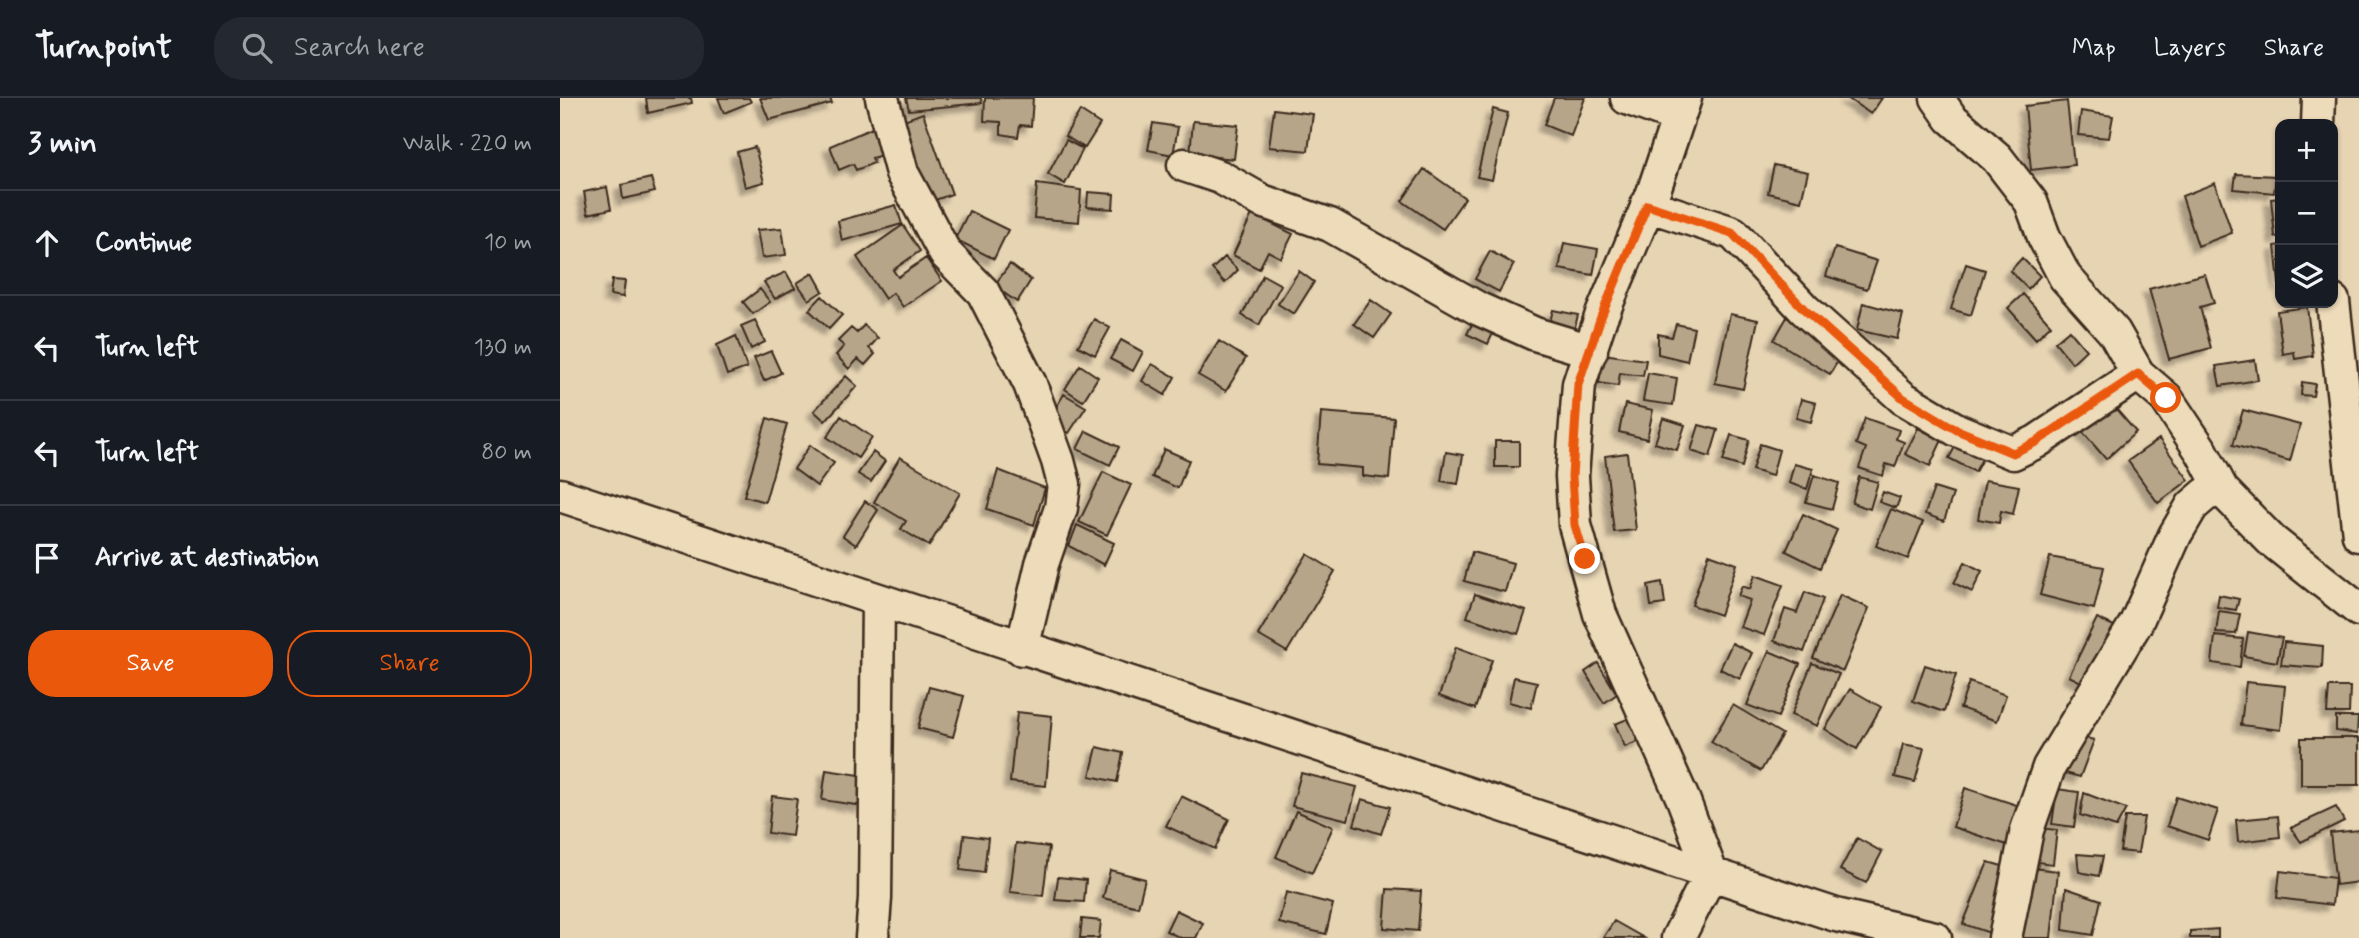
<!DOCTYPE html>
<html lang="en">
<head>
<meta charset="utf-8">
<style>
	body { margin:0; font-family:Mynerve,sans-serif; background:#242831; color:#f1f3f6 }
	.controls { position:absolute; right:21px; top:21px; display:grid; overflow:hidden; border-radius:14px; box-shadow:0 2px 5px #0004 }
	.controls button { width:63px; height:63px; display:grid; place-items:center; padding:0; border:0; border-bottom:2px solid #363941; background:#171b24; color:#f1f3f6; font:35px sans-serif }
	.stop { position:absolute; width:21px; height:21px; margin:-16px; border:5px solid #ea580c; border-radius:50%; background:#fff }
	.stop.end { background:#ea580c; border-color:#fff; box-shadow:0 2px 7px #0008 }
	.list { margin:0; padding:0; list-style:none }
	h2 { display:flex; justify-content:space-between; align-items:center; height:91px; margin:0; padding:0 28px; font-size:30px }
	h2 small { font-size:23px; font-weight:400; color:#9ea1a6 }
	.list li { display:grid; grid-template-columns:46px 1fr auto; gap:21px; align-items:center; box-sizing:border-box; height:105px; padding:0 28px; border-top:2px solid #363941 }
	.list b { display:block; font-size:26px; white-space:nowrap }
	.list em { font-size:23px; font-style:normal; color:#9ea1a6 }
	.actions { display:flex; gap:14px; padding:21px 28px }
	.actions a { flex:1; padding:16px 0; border:2px solid #ea580c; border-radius:28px; text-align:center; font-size:24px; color:#ea580c }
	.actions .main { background:#ea580c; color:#fff }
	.icon { flex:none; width:38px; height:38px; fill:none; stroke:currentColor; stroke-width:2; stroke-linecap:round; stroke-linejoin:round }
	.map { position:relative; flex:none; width:1799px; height:840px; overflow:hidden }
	header { display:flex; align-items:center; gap:42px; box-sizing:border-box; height:98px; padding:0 35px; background:#171b24; border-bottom:2px solid #363941 }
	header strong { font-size:33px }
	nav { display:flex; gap:38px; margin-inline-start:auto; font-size:24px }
	.search { width:490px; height:63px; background:#242831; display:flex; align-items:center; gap:18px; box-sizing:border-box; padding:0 24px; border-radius:28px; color:#9ea1a6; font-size:26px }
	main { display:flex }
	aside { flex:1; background:#171b24 }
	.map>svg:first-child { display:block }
</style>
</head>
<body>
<header>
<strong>Turnpoint</strong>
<div class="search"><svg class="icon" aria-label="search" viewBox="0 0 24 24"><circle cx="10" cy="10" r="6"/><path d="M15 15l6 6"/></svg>Search here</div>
<nav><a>Map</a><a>Layers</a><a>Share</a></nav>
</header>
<main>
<aside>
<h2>3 min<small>Walk · 220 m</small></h2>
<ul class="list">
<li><svg class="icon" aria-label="ahead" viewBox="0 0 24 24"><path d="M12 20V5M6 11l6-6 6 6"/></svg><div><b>Continue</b></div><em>10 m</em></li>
<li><svg class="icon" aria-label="left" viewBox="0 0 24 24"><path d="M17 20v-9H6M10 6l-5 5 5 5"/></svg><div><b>Turn left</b></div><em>130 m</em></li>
<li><svg class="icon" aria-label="left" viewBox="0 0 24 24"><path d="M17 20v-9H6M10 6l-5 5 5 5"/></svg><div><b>Turn left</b></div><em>80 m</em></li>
<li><svg class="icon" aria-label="arrive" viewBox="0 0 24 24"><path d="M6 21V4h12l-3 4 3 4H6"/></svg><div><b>Arrive at destination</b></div></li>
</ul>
<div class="actions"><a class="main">Save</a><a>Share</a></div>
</aside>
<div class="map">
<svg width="1799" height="840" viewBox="0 0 1799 840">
	<defs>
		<filter id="shadow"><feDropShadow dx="-6" dy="6" stdDeviation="2" flood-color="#0004"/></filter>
	</defs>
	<rect width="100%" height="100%" fill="#e7d4b3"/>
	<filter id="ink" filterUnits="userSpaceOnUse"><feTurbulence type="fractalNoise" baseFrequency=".0143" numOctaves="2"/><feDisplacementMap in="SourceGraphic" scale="14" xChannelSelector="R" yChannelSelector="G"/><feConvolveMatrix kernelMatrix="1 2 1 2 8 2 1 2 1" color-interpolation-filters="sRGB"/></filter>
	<g filter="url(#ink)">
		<!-- building -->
		<path fill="#b7a589" stroke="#3b2a1e" stroke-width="2" filter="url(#shadow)" d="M86,0h45l1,5 -44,10z
			M158,0h31l2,4 -27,11z
			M200,0h70l2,5 -63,17z
			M346,0h75l1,5 -73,7z
			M425,0h48l-2,28 -11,-1 -2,12 -17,-3v-12l-17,-1z
			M994,0h31l-14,38 -27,-11z
			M1287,0h35l-11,16z
			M1507,3l7,64 -43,5 -6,-64z
			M714,11l39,5 -5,37 -39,-4z
			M933,11l15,4 -16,67 -15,-3z
			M520,13l20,13 -15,24 -20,-12z
			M1521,13l32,5 -4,22 -31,-3z
			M363,15l29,81 -25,9 -29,-81z
			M633,23l45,4 -4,34 -44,-5z
			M593,25l25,4 -5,28 -25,-5z
			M312,30l10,27 -10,3 2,5 -18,7 -3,-6 -14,6 -9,-24z
			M506,42l17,9 -18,35 -17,-10z
			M195,49l9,35 -19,5 -8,-35z
			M1214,67l34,7 -7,29 -33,-8z
			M864,71l41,29 -22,31 -41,-28z
			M1676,76l40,2 -2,17 -40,-4z
			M91,80l4,14 -32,7 -2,-14z
			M1655,85l17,50 -34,13 -16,-50z
			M477,86l44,6 -2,32 -45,-4z
			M47,89l4,22 -23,5 -4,-22z
			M528,94l26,2 -1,15 -26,-2z
			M1720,100v39h-5l-4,-38z
			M336,107l6,19 -60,17 -4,-20z
			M409,113l39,19 -14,29 -39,-20z
			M692,116l41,20 -12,24 -13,-7 -9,18 -26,-14z
			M343,127l17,26 -27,19 5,7 28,-19 16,23 -39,26 -10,-14 -8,6 -28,-42z
			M222,130l4,27 -24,3 -5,-28z
			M1004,145l34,6 -5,26 -34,-6z
			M1720,147v39h-1l-4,-38z
			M1275,150l42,13 -10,28 -41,-13z
			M930,153l24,13 -15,28 -24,-13z
			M665,159l13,13 -13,13 -13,-14z
			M1462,160l18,18 -12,13 -18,-18z
			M450,166l21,16 -14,22 -23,-16z
			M1406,166l19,6 -14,45 -20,-6z
			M739,173l15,11 -20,32 -16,-10z
			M226,174l9,16 -20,11 -11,-17z
			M253,175l10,18 -14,9 -12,-17z
			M1645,176l9,29 -14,4 11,41 -42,11 -20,-70z
			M703,177l18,10 -22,40 -17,-10z
			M52,182l13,1 -2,16 -13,-2z
			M200,191l10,13 -17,12 -10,-12z
			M1463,196l28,31 -15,14 -28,-31z
			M262,198l20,19 -13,14 -20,-19z
			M811,202l20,14 -17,24 -20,-14z
			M1303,205l40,11 -6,25 -40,-9z
			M1747,209l6,49 -18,3 -1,-7 -11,2 -6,-43z
			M993,212l25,5 -4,16 -25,-6z
			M1170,216l28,6 -15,69 -28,-6z
			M916,218l21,9 -9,19 -21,-10z
			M1227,219l58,32 -15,25 -56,-34z
			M534,221l16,9 -15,27 -17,-9z
			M195,222l10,22 -14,7 -10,-23z
			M1116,226l18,4 -7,33 -29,-7v-20l14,3z
			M304,227l14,13 -9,10 6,6 -10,11 -7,-6 -9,10 -13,-14 8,-9 -6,-5 13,-13 6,5z
			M1509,232l17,20 -14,13 -17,-21z
			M176,238l11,32 -20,7 -10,-30z
			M561,242l22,12 -10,19 -23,-12z
			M659,243l27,17 -20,33 -28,-16z
			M211,253l10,22 -17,8 -10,-23z
			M1043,256l43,6 -3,16 -23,-3 -2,13 -19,-3z
			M1695,262l3,20 -38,6 -4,-20z
			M592,266l23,13 -10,18 -23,-14z
			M520,267l18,12 -15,24 -18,-12z
			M1088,275l29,5 -4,27 -30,-4z
			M286,278l11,10 -32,35 -11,-10z
			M1742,284l13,2 -2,12 -12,-1z
			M504,296l22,13 -17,26 -21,-12z
			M1241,301l15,4 -5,19 -15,-4z
			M1550,304l26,30 -30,27 -26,-30z
			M1065,306l28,6 -6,29 -28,-7z
			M1683,312l57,15 -10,36 -57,-16z
			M761,314l73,6 -5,61 -26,-3v-8l-46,-4z
			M281,318l31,21 -14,21 -31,-21z
			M207,320l20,6 -22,78 -21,-6z
			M1103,320l22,7 -8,25 -22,-7z
			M1305,320l34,12 -3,9 8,3 -9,25 -9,-3 -3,12 -24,-8 7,-20 -10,-4z
			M1139,327l19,5 -8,27 -19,-6z
			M1358,330l24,12 -12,26 -25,-12z
			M526,333l33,16 -9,18 -33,-16z
			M1171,337l18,5 -7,27 -19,-6z
			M1599,341l30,41 -31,23 -30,-42z
			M935,343h24v26h-24z
			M1200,346l19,6 -7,26 -20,-6z
			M250,347l24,18 -17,23 -23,-17z
			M1396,347l26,14 -7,13 -26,-14z
			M604,351l25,11 -11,28 -26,-11z
			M313,354l12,9 -14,21 -13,-8z
			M886,354l17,3 -5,29 -17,-3z
			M1067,355l9,77 -22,2 -9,-76z
			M340,359l60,36 -31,53 -28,-17 5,-8 -32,-19z
			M1234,366l19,5 -6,20 -18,-6z
			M438,372l47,18 -11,37 -47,-16z
			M543,374l28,13 -24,50 -28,-13z
			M1254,377l25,8 -7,26 -26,-7z
			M1299,379l19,5 -8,27 -18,-6z
			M1425,382l34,6 -6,28 -12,-3 -2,12 -21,-4z
			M1374,390l19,6 -9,27 -19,-7z
			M1323,394l17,6 -4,10 -17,-6z
			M305,403l13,9 -22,35 -13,-9z
			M1331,411l32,13 -15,37 -32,-13z
			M1243,416l34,16 -17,38 -34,-17z
			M517,427l37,18 -10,22 -35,-19z
			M912,454l41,11 -8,29 -41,-11z
			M747,456l28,17 -48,81 -29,-17z
			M1149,456l28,10 -17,51 -28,-10z
			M1490,459l54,10 -10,42 -54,-14z
			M1405,464l17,9 -10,21 -18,-9z
			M1195,477l28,10 -19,50 -24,-8 10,-27 -12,-4 4,-10 8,3z
			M1102,484l3,22 -14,2 -3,-21z
			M1245,494l18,7 -19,53 -30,-11 11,-32 12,4z
			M915,496l51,17 -8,23 -51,-17z
			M1280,497l29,13 -26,63 -30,-13z
			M1659,497l20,4 -3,11 -19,-3z
			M1659,513l21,3 -4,20 -20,-1z
			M1537,520l17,8 -29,58 -16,-8z
			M1688,534l34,6 -5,24 -33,-6z
			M1655,538l28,3 -3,28 -28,-4z
			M1724,544l39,4 -1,22 -41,-3z
			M1172,545l20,10 -12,26 -20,-10z
			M896,549l36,13 -17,49 -36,-13z
			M1209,553l31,13 -22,53 -31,-12z
			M1038,565l19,31 -13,9 -19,-31z
			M1252,565l27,11 -22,52 -26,-11z
			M1365,567l31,10 -12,37 -31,-11z
			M954,579l23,5 -6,26 -22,-6z
			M1409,584l37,13 -9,26 -37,-13z
			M1686,584l39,4 -4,44 -40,-5z
			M369,589l35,9 -11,41 -35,-9z
			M1769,589h21l-1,26h-22z
			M1290,591l31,18 -24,42 -32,-20z
			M1173,607l49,29 -21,37 -50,-29z
			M457,614l35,4 -6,70 -36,-4z
			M1072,619l10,23 -17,7 -10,-23z
			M1776,619h22l-1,17 -21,-3z
			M1513,637l21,5 -14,37 -22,-6z
			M1741,640h58v47h-58z
			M1343,646l21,4 -9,34 -20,-5z
			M537,649l26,6 -6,29 -27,-6z
			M266,672l41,6 -4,30 -41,-6z
			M741,675l56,14 -9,33 -56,-14z
			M1405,690l61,20 -16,38 -57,-19z
			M1497,691l22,3 -5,35 -22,-3z
			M1524,695l42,16 -10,18 -36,-12z
			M212,698l25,3 -5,37 -24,-3z
			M621,698l48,23 -14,30 -49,-23z
			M1616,699l42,13 -10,30 -41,-14z
			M802,701l28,8 -9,27 -27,-9z
			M1776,709l8,14 -43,21 -10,-14z
			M736,713l37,16 -21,46 -36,-16z
			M1718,718l2,21 -42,5 -2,-22z
			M1565,719h19l-6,36 -18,-2z
			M1472,729l25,3 -4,34 -25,-3z
			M1799,732v52l-23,3 -6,-52z
			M404,737l24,3 -4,35 -24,-3z
			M1297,740l25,14 -16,31 -26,-13z
			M456,745l33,4 -6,49 -33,-4z
			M1517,756l26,2 -4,20 -20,-4z
			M1428,764l32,9 -30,62 -27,-9z
			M1463,769l35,4 -7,67h-36z
			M550,772l35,9 -7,28 -35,-9z
			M1720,773l55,7 -3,27 -55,-7z
			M498,779l28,3 -2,22 -29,-2z
			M1506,790l35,12 -8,35 -30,-5z
			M827,791l34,2 -3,40 -34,-3z
			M726,794l47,12 -7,30 -47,-11z
			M616,812l27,13 -7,15h-15l-15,-7z
			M522,821l19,2 -2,17h-19z
			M1054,823l30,17h-41z
			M1658,831v9h-28v-7z"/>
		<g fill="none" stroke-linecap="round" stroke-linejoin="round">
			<!-- minor casing -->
			<g stroke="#3b2a1e" stroke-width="37">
				<path id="minor" d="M322,0l20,75 43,80 38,39 47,92 28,77 6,23 -3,24 -19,56 -20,85
					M1067,0l51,19
					M1377,0l14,20 46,40 34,44 13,35 21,40 49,55 24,42 28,24 36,54 20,38 49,50 88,70
					M1758,26l1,-26
					M624,67l36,12 42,24 68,24 149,84 56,25 56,17
					M1087,107l86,28 71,76 99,89 54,32 56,23 23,-11 102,-68
					M1773,203l26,234
					M0,397l1276,420 99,23
					M312,840l3,-40 3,-297
					M1118,840l33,-65 -28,-74 -83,-185 -25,-89 -3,-49 7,-92 22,-67 52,-124 32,-95
					M1445,840l22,-108 22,-63 87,-144 39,-88 17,-29 14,-12 16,-4"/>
			</g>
			<!-- minor -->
			<use href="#minor" stroke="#eedbb9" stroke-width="32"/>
		</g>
	</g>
	<g fill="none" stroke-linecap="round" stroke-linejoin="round" filter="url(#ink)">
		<!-- route -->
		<path stroke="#ea580c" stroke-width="9" d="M1025,461l-10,-34 -3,-49 6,-92 23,-67 46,-112 85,28 72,76 99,89 54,32 56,23 23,-11 102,-68 28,24"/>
	</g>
</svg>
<div class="controls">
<button>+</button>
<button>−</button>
<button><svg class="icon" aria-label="layers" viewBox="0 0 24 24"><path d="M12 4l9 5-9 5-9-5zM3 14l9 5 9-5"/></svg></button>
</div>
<div class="stop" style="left:1606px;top:300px"></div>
<div class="stop end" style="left:1025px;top:461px"></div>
</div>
</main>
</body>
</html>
